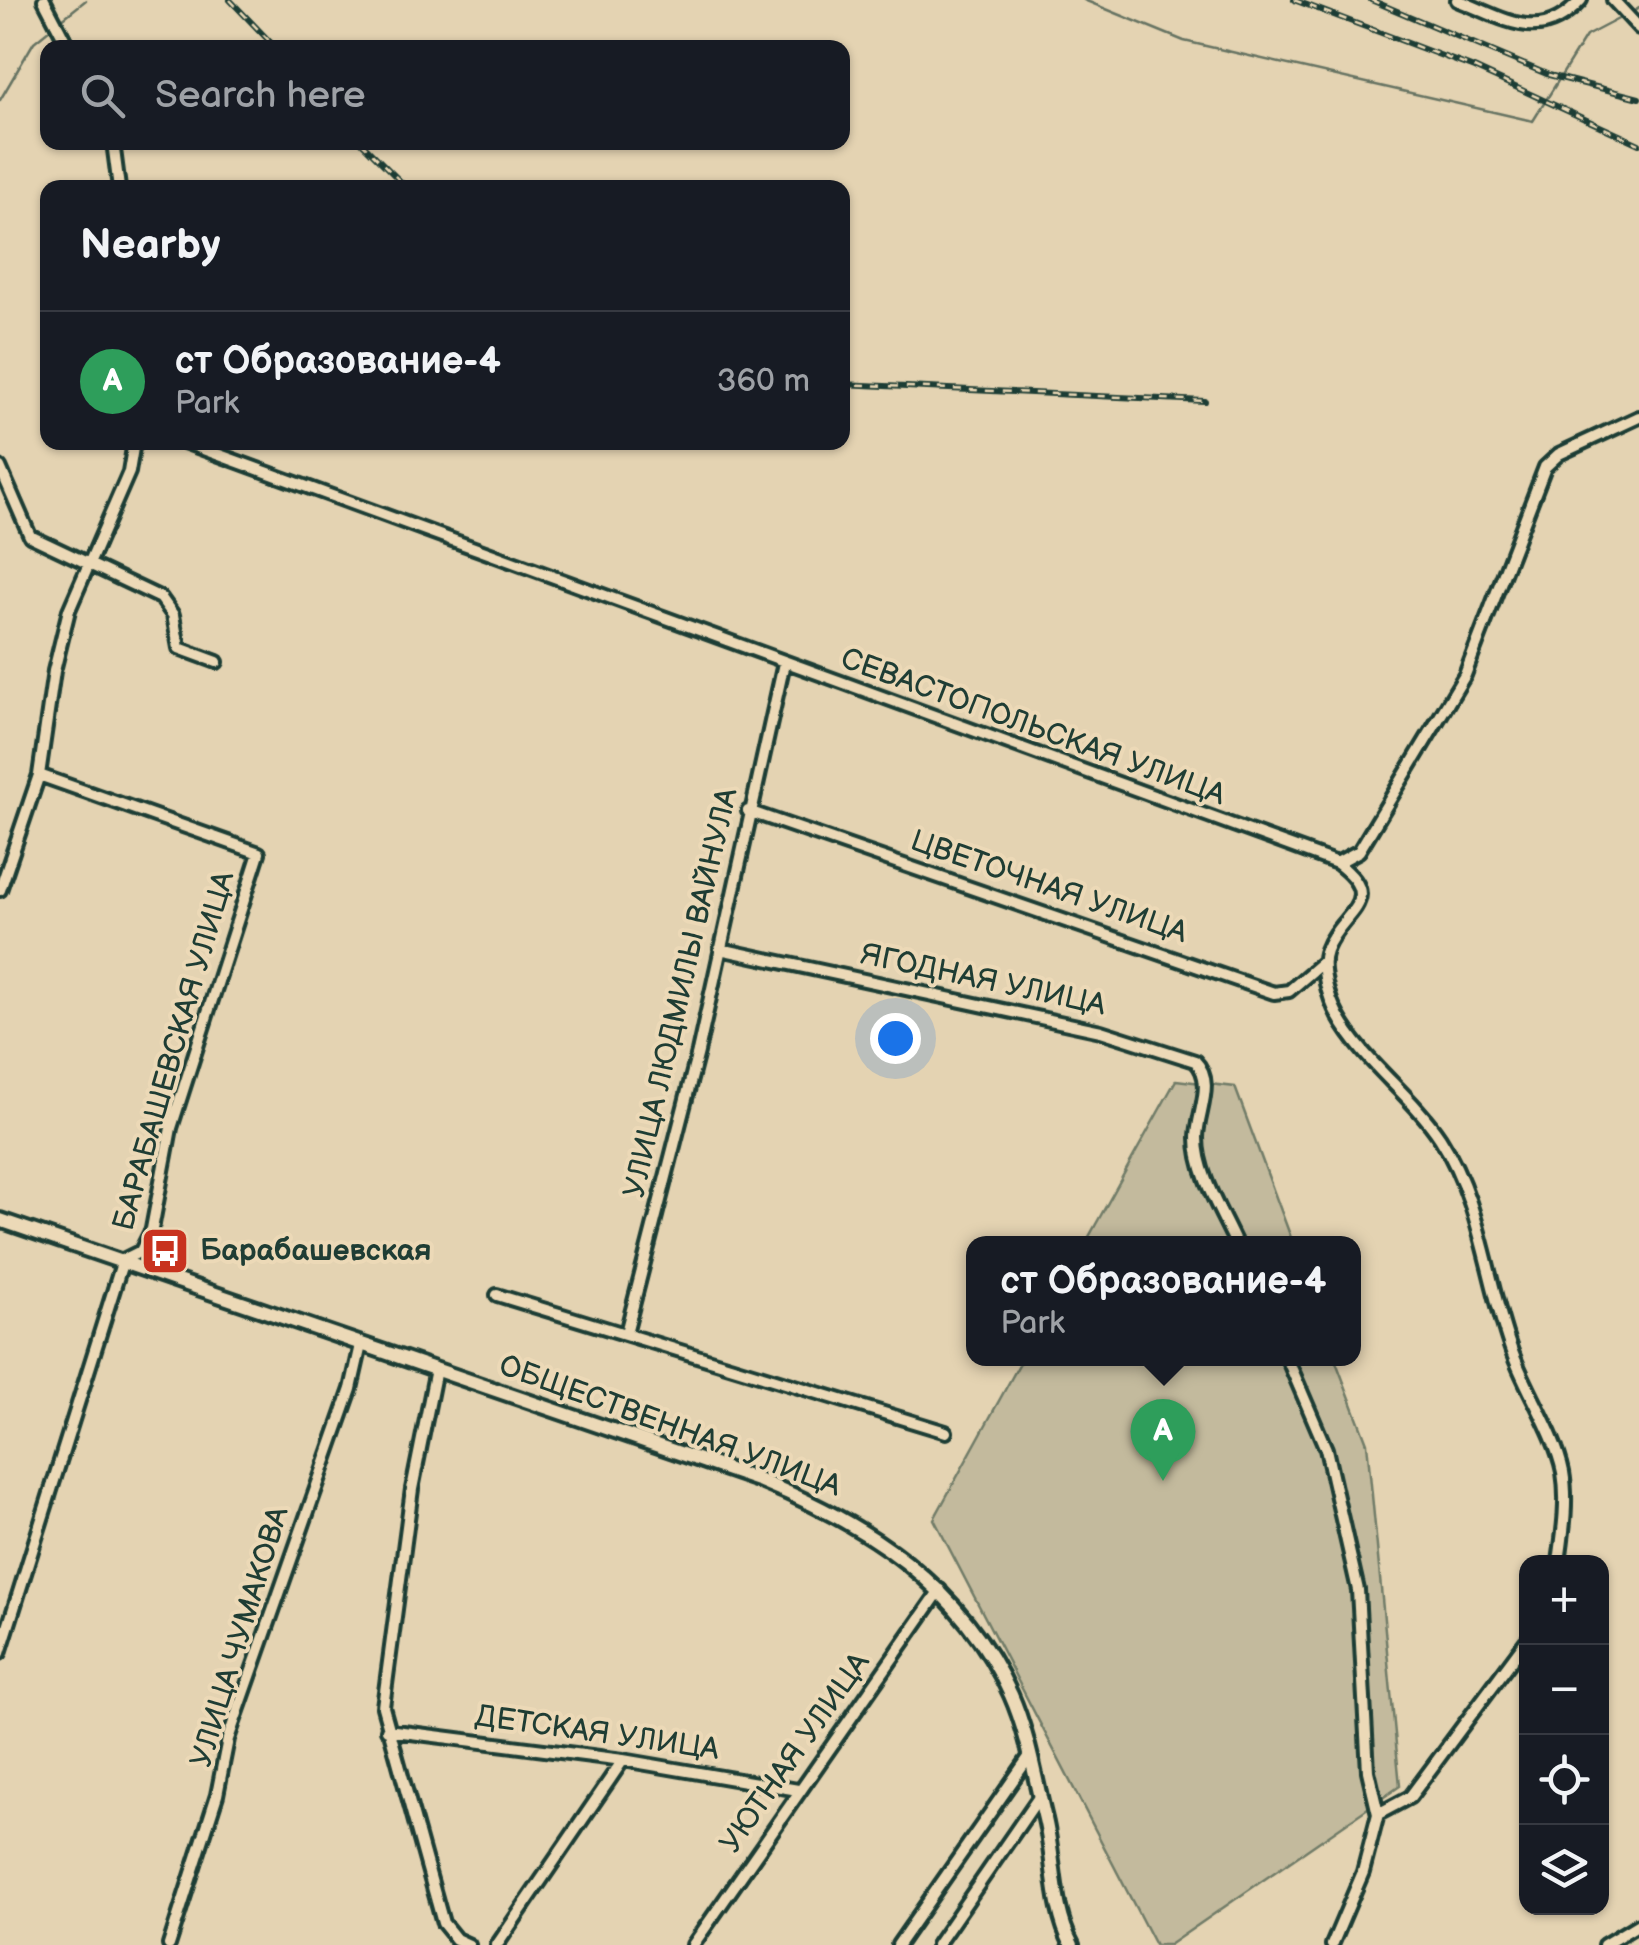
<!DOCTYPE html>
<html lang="en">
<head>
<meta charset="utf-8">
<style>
	body { margin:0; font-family:"Balsamiq Sans",sans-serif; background:#20242c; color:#f1f3f6 }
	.controls { position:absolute; right:30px; bottom:30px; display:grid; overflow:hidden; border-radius:20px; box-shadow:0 2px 8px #0004 }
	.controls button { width:90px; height:90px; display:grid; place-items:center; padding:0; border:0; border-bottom:2px solid #363941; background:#171b24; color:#f1f3f6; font:50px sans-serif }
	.you { position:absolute; left:895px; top:1038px; width:35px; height:35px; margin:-25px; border:8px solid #fff; border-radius:50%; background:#1a73e8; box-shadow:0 0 0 15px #1a73e833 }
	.badge { display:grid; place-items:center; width:65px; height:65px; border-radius:50%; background:#0b8043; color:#fff; font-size:32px; font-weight:700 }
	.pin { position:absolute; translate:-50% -82px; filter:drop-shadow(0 2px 5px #0008) }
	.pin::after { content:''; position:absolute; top:52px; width:35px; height:30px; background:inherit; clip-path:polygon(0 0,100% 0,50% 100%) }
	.popup { position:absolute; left:966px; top:1236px; width:395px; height:130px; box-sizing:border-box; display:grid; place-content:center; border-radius:20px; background:#171b24; filter:drop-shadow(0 2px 8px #0005); font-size:32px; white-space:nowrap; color:#9ea1a6 }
	.popup b { font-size:38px; color:#f1f3f6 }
	.popup::after { content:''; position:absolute; left:50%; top:100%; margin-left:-20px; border:20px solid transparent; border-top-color:#171b24 }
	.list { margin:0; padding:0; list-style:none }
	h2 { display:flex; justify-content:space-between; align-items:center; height:130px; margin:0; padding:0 40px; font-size:42px }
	h2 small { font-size:32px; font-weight:400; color:#9ea1a6 }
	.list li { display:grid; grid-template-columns:65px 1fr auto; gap:30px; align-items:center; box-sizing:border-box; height:140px; padding:0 40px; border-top:2px solid #363941 }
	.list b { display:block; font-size:38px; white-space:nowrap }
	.list p { margin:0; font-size:32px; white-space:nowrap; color:#9ea1a6 }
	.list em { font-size:32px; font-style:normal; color:#9ea1a6 }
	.icon { flex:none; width:55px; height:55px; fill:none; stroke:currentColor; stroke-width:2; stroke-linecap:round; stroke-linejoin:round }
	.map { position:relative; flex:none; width:1639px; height:1945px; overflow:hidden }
	.search { position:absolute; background:#171b24; box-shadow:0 2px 8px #0004; left:40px; top:40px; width:810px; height:110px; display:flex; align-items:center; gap:25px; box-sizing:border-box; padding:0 35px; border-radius:20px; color:#9ea1a6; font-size:38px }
	.panel { position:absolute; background:#171b24; box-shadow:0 2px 8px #0004; left:40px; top:180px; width:810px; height:270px; border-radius:20px }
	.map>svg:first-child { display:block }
</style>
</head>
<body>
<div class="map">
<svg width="1639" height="1945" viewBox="0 0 1639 1945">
	<rect width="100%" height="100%" fill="#e4d3b2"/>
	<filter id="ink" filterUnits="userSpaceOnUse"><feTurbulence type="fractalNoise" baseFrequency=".01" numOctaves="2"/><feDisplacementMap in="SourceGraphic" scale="20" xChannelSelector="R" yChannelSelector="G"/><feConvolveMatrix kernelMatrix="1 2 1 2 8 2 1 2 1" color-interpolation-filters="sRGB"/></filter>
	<g filter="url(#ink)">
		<!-- green -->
		<path fill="#c3ba9d" stroke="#717c68" stroke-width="2.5" d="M1176,1080l59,7 58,156 -208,1z
			M1022,1359h313l32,84 33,343 -231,159h-14l-221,-426z"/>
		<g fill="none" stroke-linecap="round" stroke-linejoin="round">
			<!-- stream -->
			<path stroke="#667362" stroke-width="2.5" d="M1084,0l100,41 349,80 53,-85 38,-20
				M1631,13l8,-5
				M61,20l25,-20
				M0,100l34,-58 21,-17"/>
			<!-- minor casing -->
			<g stroke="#1f3d34" stroke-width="18">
				<path id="minor" d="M44,0l25,48
					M1457,0c49,19 83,46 124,0
					M1613,0l26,28
					M113,142l6,46
					M184,442l1153,421 22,-12 106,-176 80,-208 14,-13 80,-37
					M0,467l30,69 131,62 12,17 6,33 38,14
					M748,811l526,182 15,-2 35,-30
					M1337,863c51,38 3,49 -11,87 -7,18 3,49 12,66 25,46 73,78 102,122 40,62 46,139 70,208 13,40 45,86 53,126 5,29 0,61 -4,90
					M0,890l39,-115 15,-104 15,-61 60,-138 5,-30
					M720,949l381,82 94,30c21,21 2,52 2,77 0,36 24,73 39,106
					M497,1295l449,137
					M626,1333l72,-281 86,-389
					M1287,1358l39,91 32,141 10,181 10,43 -15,58 -31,73
					M436,1369l-24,120 -29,218 60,216 13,16 13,6
					M0,1653l123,-393 18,-9 11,-22 19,-101 88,-275 -220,-78
					M387,1730l236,30 175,30
					M1378,1814l32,-17 116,-156
					M169,1945l48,-150 11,-56 123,-350 10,-44
					M497,1945l126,-185
					M693,1945l247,-355
					M898,1945l131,-188
					M937,1945l102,-148
					M1604,1945l35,-21"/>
			</g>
			<!-- major casing -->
			<g stroke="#1f3d34" stroke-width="20">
				<path id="major" d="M0,1220l758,260c107,43 204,105 253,215 17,38 24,84 34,124 10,41 7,89 27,126"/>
			</g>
			<!-- minor -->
			<use href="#minor" stroke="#ecd9b7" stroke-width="10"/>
			<!-- major -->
			<use href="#major" stroke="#ecd9b7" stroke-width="12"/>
			<!-- rail casing -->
			<g stroke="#1f3d34" stroke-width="6">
				<path id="rail" d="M230,0l46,48
					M1294,0l180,68 165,76
					M1371,0l178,75 90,23
					M361,142l46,46
					M842,384l363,17"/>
			</g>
			<!-- rail -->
			<use href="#rail" stroke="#ecd9b7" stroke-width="2.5" stroke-dasharray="8" stroke-linecap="butt"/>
		</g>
	</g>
	<!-- icons -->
	<defs>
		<g id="bus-square" transform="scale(2.5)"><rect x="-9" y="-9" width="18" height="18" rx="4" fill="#c8321e" stroke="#ecd9b7"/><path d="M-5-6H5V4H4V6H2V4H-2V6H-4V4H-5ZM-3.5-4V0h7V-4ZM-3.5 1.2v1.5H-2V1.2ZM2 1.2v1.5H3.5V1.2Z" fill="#fff"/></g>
	</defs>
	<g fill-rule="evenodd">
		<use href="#bus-square" x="165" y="1251"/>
	</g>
	<g text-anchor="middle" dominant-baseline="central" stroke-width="8" stroke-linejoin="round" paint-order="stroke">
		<!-- street labels -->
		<g font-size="30" fill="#1f3d34" stroke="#ecd9b7">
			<text transform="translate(1033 727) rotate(20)">СЕВАСТОПОЛЬСКАЯ УЛИЦА</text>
			<text transform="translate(1049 887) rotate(19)">ЦВЕТОЧНАЯ УЛИЦА</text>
			<text transform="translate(983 980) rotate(12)">ЯГОДНАЯ УЛИЦА</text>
			<text transform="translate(681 993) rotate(-77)">УЛИЦА ЛЮДМИЛЫ ВАЙНУЛА</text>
			<text transform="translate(174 1051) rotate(-74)">БАРАБАШЕВСКАЯ УЛИЦА</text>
			<text transform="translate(670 1426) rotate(20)">ОБЩЕСТВЕННАЯ УЛИЦА</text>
			<text transform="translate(240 1637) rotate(-73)">УЛИЦА ЧУМАКОВА</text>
			<text transform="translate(597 1733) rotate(8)">ДЕТСКАЯ УЛИЦА</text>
			<text transform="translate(795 1753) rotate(-55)">УЮТНАЯ УЛИЦА</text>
		</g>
		<!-- poi labels -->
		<g font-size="30" font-weight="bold" fill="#1f3d34" stroke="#ecd9b7" text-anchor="start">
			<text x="200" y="1251">Барабашевская</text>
		</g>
	</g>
</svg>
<div class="controls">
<button>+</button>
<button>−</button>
<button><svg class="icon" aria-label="locate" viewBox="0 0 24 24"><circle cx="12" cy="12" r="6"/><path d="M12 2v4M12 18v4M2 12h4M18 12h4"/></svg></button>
<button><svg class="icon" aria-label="layers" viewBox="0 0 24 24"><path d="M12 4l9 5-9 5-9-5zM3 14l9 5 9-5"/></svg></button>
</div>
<div class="you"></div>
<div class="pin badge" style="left:1163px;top:1481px;background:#2e9e5b">A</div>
<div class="popup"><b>ст Образование-4</b>Park</div>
<div class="search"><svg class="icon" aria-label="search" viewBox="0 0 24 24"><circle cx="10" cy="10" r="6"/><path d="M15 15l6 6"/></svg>Search here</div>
<section class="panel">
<h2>Nearby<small></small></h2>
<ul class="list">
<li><span class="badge" style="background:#2e9e5b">A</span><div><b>ст Образование-4</b><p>Park</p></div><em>360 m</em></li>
</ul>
</section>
</div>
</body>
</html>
